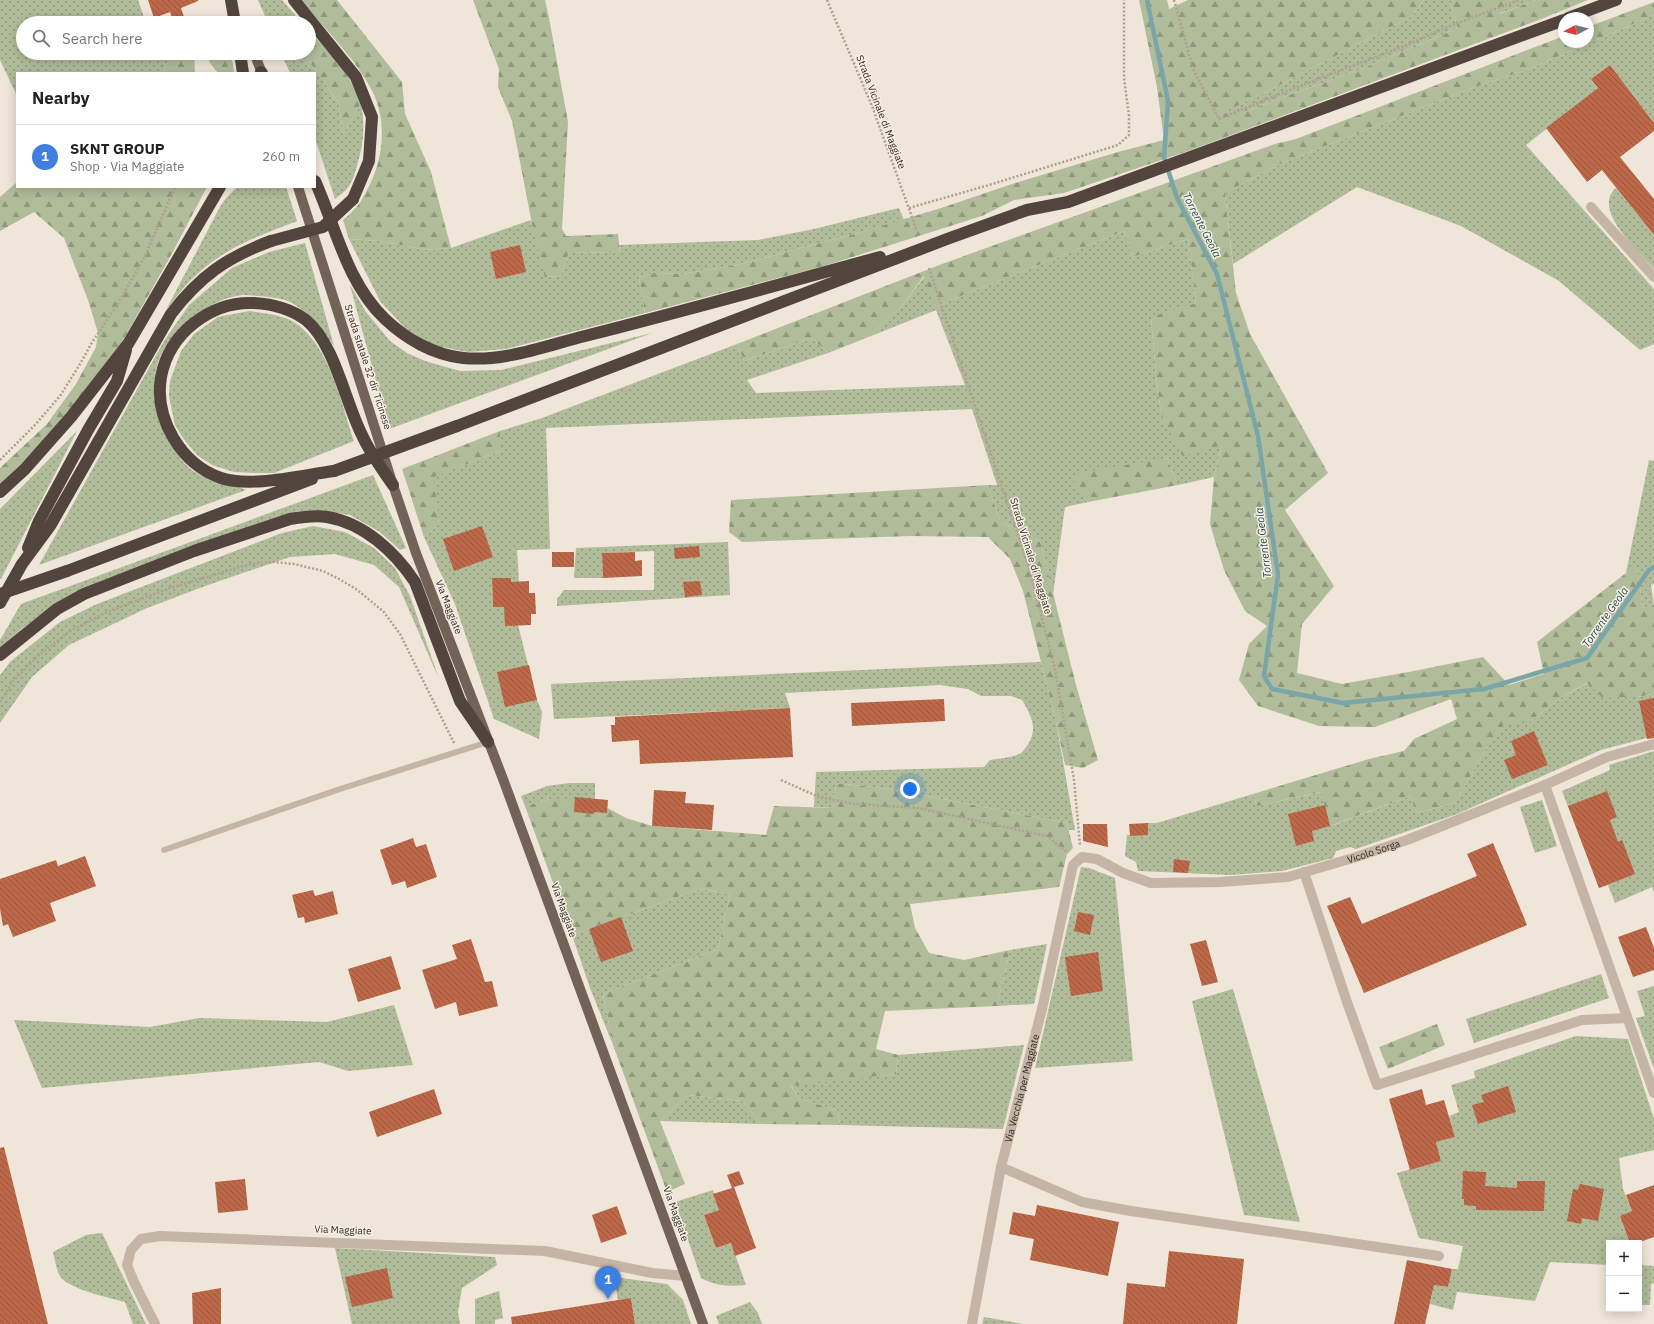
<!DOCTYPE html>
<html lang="en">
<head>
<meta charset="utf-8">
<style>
	body { margin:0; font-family:"IBM Plex Sans",sans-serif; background:#f2f2f2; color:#222 }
	.controls { position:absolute; right:12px; bottom:12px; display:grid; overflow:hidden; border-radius:0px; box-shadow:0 2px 10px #0003 }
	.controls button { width:36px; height:36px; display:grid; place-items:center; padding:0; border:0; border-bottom:1px solid #e0e0e0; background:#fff; color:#222; font:20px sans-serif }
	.compass { position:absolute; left:1558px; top:12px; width:36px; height:36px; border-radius:50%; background:#fff; box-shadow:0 2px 10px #0003; rotate:263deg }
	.you { position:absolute; left:910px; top:789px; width:14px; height:14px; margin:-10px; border:3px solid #fff; border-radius:50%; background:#1a73e8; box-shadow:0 0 0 6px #1a73e833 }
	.badge { display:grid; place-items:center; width:26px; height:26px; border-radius:50%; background:#d93025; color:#fff; font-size:13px; font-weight:700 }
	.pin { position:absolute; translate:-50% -33px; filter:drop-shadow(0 1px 2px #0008) }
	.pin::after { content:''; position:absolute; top:21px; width:14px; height:12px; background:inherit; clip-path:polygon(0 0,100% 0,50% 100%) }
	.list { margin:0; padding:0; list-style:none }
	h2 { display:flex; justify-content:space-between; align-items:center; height:52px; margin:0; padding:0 16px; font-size:17px }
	h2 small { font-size:13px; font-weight:400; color:#767676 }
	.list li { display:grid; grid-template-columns:26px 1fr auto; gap:12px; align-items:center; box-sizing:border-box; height:64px; padding:0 16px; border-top:1px solid #e0e0e0 }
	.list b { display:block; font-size:15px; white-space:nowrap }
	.list p { margin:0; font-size:13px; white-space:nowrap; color:#767676 }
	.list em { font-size:13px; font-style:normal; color:#767676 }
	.icon { flex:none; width:22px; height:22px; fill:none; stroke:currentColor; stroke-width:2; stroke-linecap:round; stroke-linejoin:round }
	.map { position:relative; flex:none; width:1654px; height:1324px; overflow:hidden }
	.search { position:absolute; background:#fff; box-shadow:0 2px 10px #0003; left:16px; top:16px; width:300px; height:44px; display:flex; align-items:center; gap:10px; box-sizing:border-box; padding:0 14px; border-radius:22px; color:#767676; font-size:15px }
	.panel { position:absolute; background:#fff; box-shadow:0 2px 10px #0003; left:16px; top:72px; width:300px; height:116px; border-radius:0px }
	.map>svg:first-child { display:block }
</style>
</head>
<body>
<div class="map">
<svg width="1654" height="1324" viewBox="0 0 1654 1324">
	<defs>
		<pattern id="green-dots" width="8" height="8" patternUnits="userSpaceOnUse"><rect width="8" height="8" fill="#b0bc9a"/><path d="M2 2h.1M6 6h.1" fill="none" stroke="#90997d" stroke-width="1.8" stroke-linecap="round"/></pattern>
		<pattern id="forest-firs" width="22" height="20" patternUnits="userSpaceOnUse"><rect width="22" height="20" fill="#b0bc9a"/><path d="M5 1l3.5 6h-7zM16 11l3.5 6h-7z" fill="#90997d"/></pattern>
		<pattern id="building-back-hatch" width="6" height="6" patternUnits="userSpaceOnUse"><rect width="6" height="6" fill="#bc6849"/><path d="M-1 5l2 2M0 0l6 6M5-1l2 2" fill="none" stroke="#99563d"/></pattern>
	</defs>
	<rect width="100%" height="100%" fill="#efe5d8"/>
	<!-- green -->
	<path fill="url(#green-dots)" d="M0,0h138l8,23h-123v30h152l-10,12 -1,8h-147v23l-17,-36z
		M258,0h24l20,23h-34z
		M1424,0h31l-5,3 8,25 -99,42 -73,26 -46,18h-21l51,-24 142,-74z
		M1512,0h24l-38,14z
		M1654,15v108l-44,-58 -19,14 7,9 -72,57 128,144v55l-14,6 -81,-69 -98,-55 -104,-39 -124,77 -8,-71 57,-30 193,-76 54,-18z
		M281,53h21l18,23 19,28 4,30 18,-31c4,24 3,39 -4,63 -2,7 -4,14 -8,20 -3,5 -9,9 -14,13l-20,-61v-65h-25z
		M237,187h49l11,34c-44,17 -76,28 -109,62 -8,8 -14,18 -22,27l55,-105 6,-8z
		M1616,188l38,47v34c-15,-17 -63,-60 -38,-81z
		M899,208l5,12 -46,13 -121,32 -55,9 -28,-1 -15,4 6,36 -139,36 -38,3 -36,-7 -27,-17 -25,-27 -31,-62 30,2 48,9 24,-2 80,-28 15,57 15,-1 8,-24 51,1 -1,-8 139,-5 56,-11z
		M1124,231l9,26 55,-18 8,64 -45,15 6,68 5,32 60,26 -8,33 -36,8 -11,-27 -94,29 15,15 -23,5 -12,87 -13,-53 -40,-20 -12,-36h9l-25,-76 -426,19 4,121 -33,1 2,32h-8l-1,-4 -18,1 1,28h11l14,18 19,75 5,12 -3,27 -45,-20 -39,-115 -31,-67 15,-13 -6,-47 67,-26v-20l42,-13 195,-74 7,17 68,-23 16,15 -81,27 9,13 209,-8 -29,-75 -70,28 36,-32 23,-30 11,33 15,-9z
		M305,243l29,103c-12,-17 -24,-33 -44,-44 -8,-4 -21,-5 -30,-6 -5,0 -12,-1 -18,-1 -21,3 -37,12 -53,26 -8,7 -15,13 -21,22 -22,29 -16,76 5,105 6,8 13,19 22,24 16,10 34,10 51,18l-207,75 125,-224 25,-36 43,-37 37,-16z
		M350,285l16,27 24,29 17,12 18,8 35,10 41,-1 151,-37 -263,96z
		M249,311c13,2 26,3 39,8 40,18 53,84 66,122l-80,32h-20l-20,-1 -22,-7 -15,-10 -14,-17 -8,-13 -6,-29 1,-15 11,-30 13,-17 24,-17z
		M77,431l-76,148h-1v-70z
		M1649,460l5,1v123l-3,1 3,20 -11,3 -6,-39 -11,4z
		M373,475l33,73 -6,2 -20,-18 -30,-17 -26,-4h-26l-59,19 -177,70 -39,28 -23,20v-8l21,-36z
		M313,526l32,6 29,16 21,20 15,28 29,83 -40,-92 -25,-22 -39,-11 -45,3 -82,28 -61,23 -78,37 -37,32 -32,46v-48l11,-14 49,-39 37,-18 185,-71z
		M728,542l2,53 -173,11v-7l7,-9h90v-39l-52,2 1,25h-29l2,-30z
		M1041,662l15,59 19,109h-6l-2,-7 -177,-34 -54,-6 -3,25 -19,-1 2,-35 168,-5 6,-7c10,-2 22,-2 31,-7 2,-1 4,-5 6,-7 12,-17 4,-31 -5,-46l-11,-4h-30l-13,-7 -28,-4 -17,1 -138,7 5,15 -236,11 -3,-35z
		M1588,683l49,14 17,-3v42l-53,14 -144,64 -101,35 -6,-2 -14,4 -3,7 -51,13 -52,4 -92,-4 -2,-9 -11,-6 2,-21h21v-12h9l96,-29 4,12 65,-14 9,34 79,-30 7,17 38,-10 29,-51 20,-29h24l32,-25z
		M1654,751v142l-2,-6 -37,16 -7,-18 -9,3 -37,-97 48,-21 -1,-5z
		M570,783h25v19l-45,-3 -25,7 -4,-10 26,-10z
		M1542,800l15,46 -22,7 -15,-46z
		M1081,867l8,1 26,10 18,183 -98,7z
		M700,889l30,5 -12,55 -115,45 10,51 -23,-57 -18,-53z
		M1047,944l-13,60 -37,2 13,-56z
		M1601,974l8,24 -135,45 -8,-24z
		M1654,986v83l-18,-51 9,-2 -8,-25z
		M1233,989l67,233 -56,-7 -52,-214z
		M394,1005l19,60 -65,6 -29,-9 -277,26 -28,-68 136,7 49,-9 128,4z
		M1576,1036l52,3 26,80v31l-35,8 4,31 9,22 -12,5 10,27h-21v22l-59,-3 -15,39 -78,-9 -4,18 -23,-6 4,-19 14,2 4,-18h6l5,-23 -44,-8 -22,-65 44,-12 -5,-19 19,-5 -6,-21 10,-4 -8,-27 24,-7 -1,-7z
		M1024,1045l-21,84 -163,-4 -2,-14 -39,-13 -8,-13 105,-11 2,-19z
		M688,1095l54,6 19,23 -101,-3z
		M713,1190l6,20 -15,5 12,33 15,-5 15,42c-18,1 -28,2 -45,-7l-26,-76z
		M102,1233l44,91h-13l-8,-22c-15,-4 -57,-13 -65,-26 -4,-6 -5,-17 -7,-24l33,-17z
		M335,1248l160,9 2,8 -35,23 -4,24 2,12h-108z
		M1639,1265l15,1v17l-3,1 -1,21h-11z
		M614,1277l53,7 16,16 8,24h-56l-4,-26 -13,2z
		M499,1291l4,27 -8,2v4h-20v-25z
		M750,1302l8,11 4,11h-43l-3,-8z
		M984,1317l39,7h-41z"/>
	<!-- forest -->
	<path fill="url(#forest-firs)" d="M301,0h36l65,82 3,32 26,58 20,76 -24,2 -48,-9 -30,-2 -6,-19c5,-4 10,-9 15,-15 3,-3 5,-8 8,-13 18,-32 23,-73 3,-107 -18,-31 -45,-57 -68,-85z
		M473,0h72l4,18 19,104 -6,107 4,7 52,-2 2,19 -51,-1 -8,24 -16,1 -11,-43 -22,-113 -14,-34 1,-18z
		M1139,0h28l2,9 19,-9h236l-12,16 -142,74 -50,24h20l46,-18 73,-26 99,-42 -8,-25 5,-3h57l-13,14 37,-14h52l-49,20 -351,131 -124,42 -50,7 -32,16 -158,50 -179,47 -6,-36 15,-4 28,1 55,-9 121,-32 83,-25 71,-24 106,-32 46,-12 -7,-53z
		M1654,2v13l-125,54 -54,18 -193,76 -57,30 11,100 14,41 78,139 -43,37 49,76 -32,38 -5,49 45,11 72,-13 69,-14 26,28 35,-11 -7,-32 89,-69 11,-5 6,40 11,-3v89l-17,3 -34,1 -16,-15 -27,15 -32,25 -24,1 -20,28 -29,51 -38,10 -7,-17 -80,30 -9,-34 -64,14 -4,-12 116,-35 35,-8 10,-12 43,-20 -6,-20 -76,28 -56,-1 -61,-20 -19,-26 10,-36 18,-18 -22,-15 -21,-41 -14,-46 4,-47 8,-32 -39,11 -21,-38 -5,-32 -6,-69 45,-14 -8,-64 -55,18 -9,-26 -173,69 -15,10 -12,-34 -22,30 -36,32 -38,15 -16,-15 -68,23 -7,-17 205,-80 333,-120 21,-5 268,-103v6h24v-15z
		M309,31c21,22 42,43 52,72l-18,31 -4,-30 -19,-28 -18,-23h7z
		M175,53h19l1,20h-31l1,-8z
		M206,53h23l4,11 1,9h-16l-8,-10z
		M17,182v5h190l-38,72 -51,90 -45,60 -44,48 -29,27v-16l47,-44 29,-40 20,-37 2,-14 -10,-33 -24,-62 -30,-26 -34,19v-34z
		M500,431v20l-66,26 5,47 -15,13 -22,-68z
		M1167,458l11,27 -90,17 -16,-15 6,-14z
		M988,485l12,36 40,20 36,144 22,75 -15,8 -18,-3 -9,-44 -33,-130 -13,-32 -22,-22 -78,-1 -168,6 -13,-10 2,-32z
		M836,783l54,6 177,34 6,25 -6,6 -8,33 -149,17 5,24 14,25 35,7 46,-10 -13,56 -112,5 -9,38 22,6 -2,19 -105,12 8,12 39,13 2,14 -79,-1 -19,-23 -54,-6 -28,26 25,63 -18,8 -54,-147 -10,-51 115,-45 12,-55 -30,-5 -128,46 -47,-129 25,-7 39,-1 37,20 26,8 114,9 8,-29 59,2z
		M1437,1024l8,21 -57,24 -9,-22z"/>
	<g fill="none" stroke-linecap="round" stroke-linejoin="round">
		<!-- stream -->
		<path stroke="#7aa6a9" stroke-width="4.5" d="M1147,0l21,101 -4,56 13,41 40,76 41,162 20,139 -14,101 8,13 71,14 141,-14 103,-31 62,-88 5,-3"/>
	</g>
	<!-- building -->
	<path fill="url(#building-back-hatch)" d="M148,0h50v1l-17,7 5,15h-12l-4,-11 -16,6z
		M1610,65l44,58v8l-34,26 34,42v36l-52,-65 -15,12 -41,-54 52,-40 -7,-9z
		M520,245l6,27 -30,7 -6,-27z
		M482,526l11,31 -39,14 -11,-32z
		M699,546l1,11 -25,2 -1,-11z
		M552,552h22v15h-22z
		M635,552v9l7,-1v16l-39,2 -1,-25z
		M492,578h19v4l18,-1v12h6l1,21h-5v11l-26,1 -1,-19h-11z
		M700,581l2,14 -17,2 -2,-15z
		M529,665l8,35 -32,7 -8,-35z
		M1654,698v40l-7,1 -8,-38z
		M944,699l1,22 -93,5 -1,-23z
		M790,708l3,49 -153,7 -1,-24 -27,2 -1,-17h4v-8z
		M1534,731l14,34 -36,14 -8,-19 12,-5 -5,-14z
		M654,790l32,2 -1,11 29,2 -2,25 -60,-4z
		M1607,791l10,26 -7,3 8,22 4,-2 13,34 -36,14 -31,-82z
		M575,797l33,3 -1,13 -13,-1v2l-20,-2z
		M1325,805l5,21 -18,5 2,10 -18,5 -8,-32z
		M1148,823v12l-18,1 -1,-12z
		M1083,824h24l1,23 -25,-6z
		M413,838l3,9 10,-3 11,33 -30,11 -2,-7 -13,4 -12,-35z
		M1493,843l34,82 -163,68 -37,-87 23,-9 12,27 115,-48 -10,-22z
		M85,856l11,30 -46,17 6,18 -43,16 -5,-13 -5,2 -3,-17v-30l56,-19 2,6z
		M1174,859l16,2 -2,12 -15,-1z
		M313,890l2,6 18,-5 5,23 -33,9 -1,-6 -6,1 -6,-23z
		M1078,912l16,3 -4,20 -16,-4z
		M621,917l12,34 -32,11 -12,-33z
		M1646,927l8,21v22l-21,7 -15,-40z
		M471,939l14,43 7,-1 6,25 -39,10 -3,-14 -21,7 -13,-39 35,-11 -5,-14z
		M1206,940l12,42 -16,4 -12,-42z
		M1098,952l5,39 -32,5 -6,-39z
		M391,956l10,33 -43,13 -10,-33z
		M1508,1086l8,26 -38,12 -6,-19 12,-3 -3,-7z
		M434,1089l8,25 -65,23 -8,-25z
		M1422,1089l4,16 18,-5 11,37 -19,5 5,19 -31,9 -21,-71z
		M4,1147l44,177h-48v-176z
		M739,1171l5,13 -10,3 22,61 -21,8 -4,-13 -15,5 -12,-33 15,-5 -6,-16 19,-6 -5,-13z
		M1463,1171l23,1 -1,14 32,2v-7h28l-1,30 -68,-1v-4l-12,-1v-6h-2z
		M245,1179l3,31 -30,3 -3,-31z
		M1580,1184l24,5 -6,32 -16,-3 -1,6 -14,-3 6,-32 5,1z
		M1654,1185v52l-17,6h-7l-10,-27 12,-5 -6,-16z
		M1037,1205l82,17 -11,54 -78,-16 4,-21 -25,-5 4,-22 22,4z
		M617,1206l10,28 -26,9 -9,-28z
		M1169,1251l75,8 -7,65h-114l4,-41 38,4z
		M1407,1260l45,9 -4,18 -14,-2 -9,39h-31z
		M387,1268l6,30 -41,9 -7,-30z
		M221,1288v36h-28l-1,-31z
		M631,1298l4,26h-123l-1,-7z"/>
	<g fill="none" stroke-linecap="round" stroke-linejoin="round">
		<!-- path -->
		<path stroke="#b19f90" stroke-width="2.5" stroke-dasharray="2 2" stroke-linecap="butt" d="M827,0l45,106 45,125
			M1174,0l19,69 26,50 73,-30 110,-42 48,-21 69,-26
			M909,208l80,-23 129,-40 11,-10v-19l-5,-38v-78
			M929,268l100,300 26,101 19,111 6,65
			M0,460l35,-35 25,-29 20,-32 11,-20 26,-39 27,-47 31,-71
			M0,702l13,-21 26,-26 31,-24 37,-19 63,-24 80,-24 24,-2 20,2 29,7 16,8 17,10 27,22 17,23 54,109
			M781,780l38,17 36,7 63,4 129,28 21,17"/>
		<!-- lane -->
		<path stroke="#c5b5a6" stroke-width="6" d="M164,850l173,-60 151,-48"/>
		<!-- street -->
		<g stroke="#c5b5a6" stroke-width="10">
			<path d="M1591,207l63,70"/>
			<path d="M1545,785l109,308"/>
			<path d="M1304,872l43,130 30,83 205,-65 45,-2"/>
			<path d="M1001,1167l81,35 49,9 308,45"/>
			<path d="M155,1324l-21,-42 -7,-17 4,-15 10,-11 19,-3 385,15 107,22 34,3"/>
			<path id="s1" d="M972,1324l29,-157 41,-158 31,-144 9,-8 15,2 26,14 28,10 69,-1 68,-5 65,-19 54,-18 138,-55 62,-28 47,-13"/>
		</g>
		<!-- primary -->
		<path stroke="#736258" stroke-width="10" d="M254,53l8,20
			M298,187l95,298 23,68 87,226 200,545"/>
		<!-- highway -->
		<path stroke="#52453e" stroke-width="12" d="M231,0l4,23
			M294,0l62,77 16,40 -3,44 -16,38
			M1568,18l48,-18
			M240,53l3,20
			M261,72l1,1
			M315,181c21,47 32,102 70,138 21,20 49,36 78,39 42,4 82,-12 122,-22 99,-25 197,-52 295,-79
			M457,426l490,-187 80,-29 41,-8 496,-182
			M334,471c-32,4 -83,17 -113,7 -40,-14 -67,-59 -60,-101 8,-44 50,-76 93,-74 18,1 37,6 52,17 29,24 39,82 56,115 8,18 20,34 31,50
			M0,492l25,-23 46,-52 57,-73 92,-157
			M28,548l11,-27 49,-91 29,-49 9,-31
			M67,571l245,-92
			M0,603l22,-39 28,-38 121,-212c28,-37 56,-57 100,-73
			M0,655l57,-46 27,-15 110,-43 96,-32c12,-2 25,-4 37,-2 37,6 68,35 88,65l45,119 28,41"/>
		<!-- highway-bridge -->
		<path stroke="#52453e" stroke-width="12" d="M271,241l52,-14 30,-28
			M334,471l123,-45
			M0,594l67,-23"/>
	</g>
	<g text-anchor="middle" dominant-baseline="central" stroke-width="3" stroke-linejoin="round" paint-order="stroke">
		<!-- street labels -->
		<g font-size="10" fill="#322a26" stroke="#f7efe4">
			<text transform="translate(881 112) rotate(69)">Strada Vicinale di Maggiate</text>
			<text transform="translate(368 367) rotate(72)">Strada statale 32 dir Ticinese</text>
			<text transform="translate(1031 556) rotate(73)">Strada Vicinale di Maggiate</text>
			<text transform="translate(449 607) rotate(69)">Via Maggiate</text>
			<text stroke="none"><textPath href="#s1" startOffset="783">Vicolo Sorga</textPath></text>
			<text transform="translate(564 910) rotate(70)">Via Maggiate</text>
			<text stroke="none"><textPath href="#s1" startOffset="241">Via Vecchia per Maggiate</textPath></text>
			<text transform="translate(676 1214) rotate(70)">Via Maggiate</text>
			<text transform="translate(343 1230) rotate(2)">Via Maggiate</text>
		</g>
		<!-- water labels -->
		<g font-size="11" font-style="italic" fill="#1f4b50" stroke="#f7efe4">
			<text transform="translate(1202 225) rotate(63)">Torrente Geola</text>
			<text transform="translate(1263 543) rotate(-97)">Torrente Geola</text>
			<text transform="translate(1605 617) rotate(-55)">Torrente Geola</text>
		</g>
	</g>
</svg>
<div class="controls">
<button>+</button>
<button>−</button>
</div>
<svg class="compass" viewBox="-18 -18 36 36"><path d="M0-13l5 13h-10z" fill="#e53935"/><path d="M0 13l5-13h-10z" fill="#767676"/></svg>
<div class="you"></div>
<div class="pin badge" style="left:608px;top:1299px;background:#3f7fe0">1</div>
<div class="search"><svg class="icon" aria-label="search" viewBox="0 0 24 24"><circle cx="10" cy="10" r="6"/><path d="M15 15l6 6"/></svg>Search here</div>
<section class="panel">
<h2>Nearby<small></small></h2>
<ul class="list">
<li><span class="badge" style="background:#3f7fe0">1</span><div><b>SKNT GROUP</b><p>Shop · Via Maggiate</p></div><em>260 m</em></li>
</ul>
</section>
</div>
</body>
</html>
